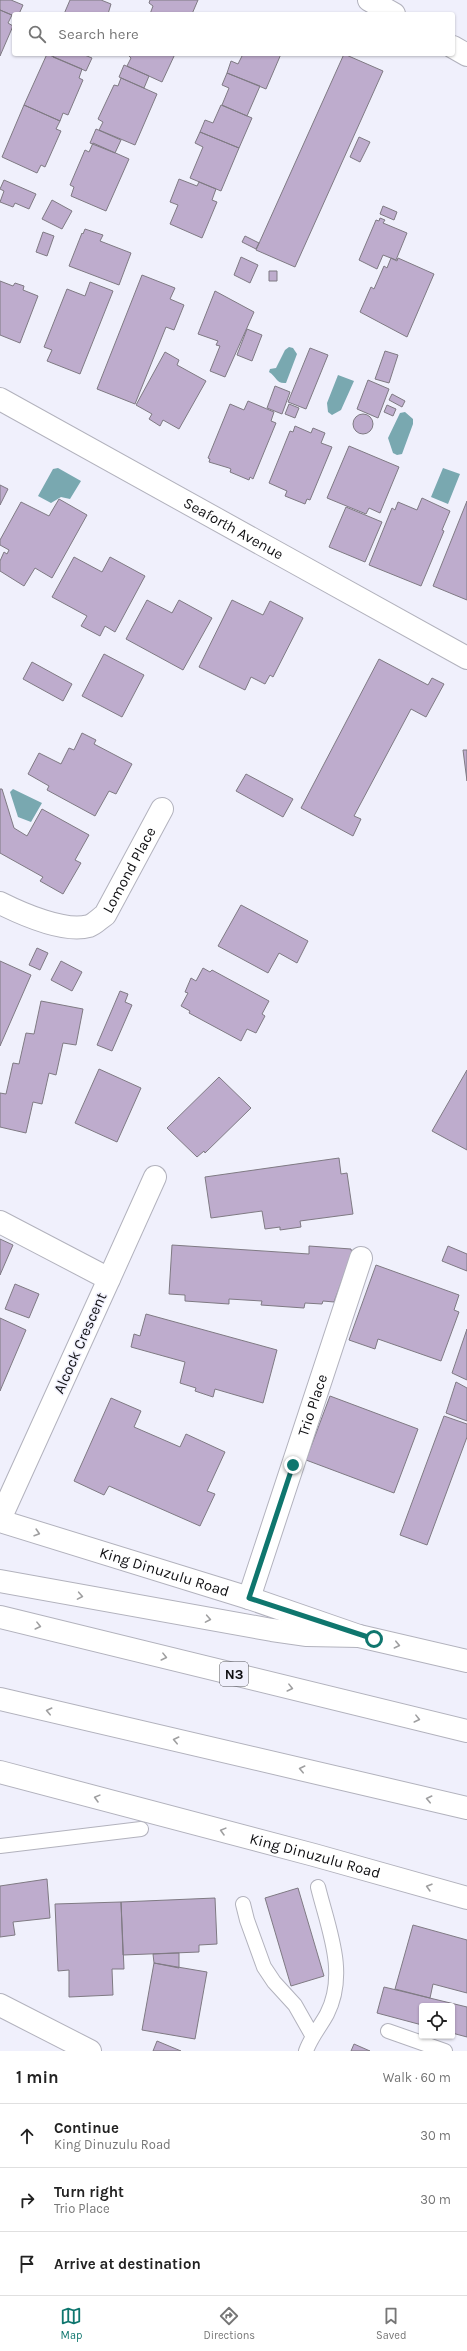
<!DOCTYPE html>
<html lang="en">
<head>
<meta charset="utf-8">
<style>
	body { margin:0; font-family:Karla,sans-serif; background:#f2f2f2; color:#222 }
	.controls { position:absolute; right:12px; bottom:12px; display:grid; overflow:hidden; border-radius:4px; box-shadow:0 1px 3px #0004 }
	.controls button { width:36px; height:36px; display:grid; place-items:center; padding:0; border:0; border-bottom:1px solid #e0e0e0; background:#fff; color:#222; font:20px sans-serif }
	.stop { position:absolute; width:12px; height:12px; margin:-9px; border:3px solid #0f766e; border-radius:50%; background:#fff }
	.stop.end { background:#0f766e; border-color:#fff; box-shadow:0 1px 4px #0008 }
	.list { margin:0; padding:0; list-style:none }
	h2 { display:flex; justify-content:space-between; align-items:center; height:52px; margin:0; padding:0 16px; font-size:17px }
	h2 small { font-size:13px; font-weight:400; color:#767676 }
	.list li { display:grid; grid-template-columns:26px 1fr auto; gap:12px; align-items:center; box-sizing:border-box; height:64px; padding:0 16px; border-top:1px solid #e0e0e0 }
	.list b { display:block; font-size:15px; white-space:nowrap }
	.list p { margin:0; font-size:13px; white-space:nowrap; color:#767676 }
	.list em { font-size:13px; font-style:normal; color:#767676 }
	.icon { flex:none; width:22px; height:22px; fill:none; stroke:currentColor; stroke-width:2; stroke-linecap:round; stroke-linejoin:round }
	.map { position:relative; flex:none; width:467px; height:2051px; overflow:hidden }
	.search { position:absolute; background:#fff; box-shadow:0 1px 3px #0004; left:12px; right:12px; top:12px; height:44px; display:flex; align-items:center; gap:10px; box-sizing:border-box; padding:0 14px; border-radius:4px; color:#767676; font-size:15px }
	.sheet { height:244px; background:#fff }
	nav { display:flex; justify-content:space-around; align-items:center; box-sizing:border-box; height:56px; border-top:1px solid #e0e0e0; background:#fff; font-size:11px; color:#767676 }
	nav a { display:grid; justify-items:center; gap:2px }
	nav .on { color:#0f766e }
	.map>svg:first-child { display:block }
</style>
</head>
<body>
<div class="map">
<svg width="467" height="2051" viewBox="0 0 467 2051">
	<rect width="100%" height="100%" fill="#f0f0fc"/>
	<!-- water -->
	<path fill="#79a8b0" d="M289,347l4,1 4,6 -11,29c-10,1 -9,-6 -17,-11l1,-3 6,-1 9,-18z
		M338,375l16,6 -13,29 -9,5 -4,-3 -1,-9z
		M405,412l8,7v5l-11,30 -5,1 -4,-2 -5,-15 12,-25z
		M58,468l23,13 -11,18 -9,-2 -10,6 -13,-7 15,-27z
		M443,468l17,6 -12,30 -17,-7z
		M13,789l29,14 -11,19 -13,-5 -8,-25z"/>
	<!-- building -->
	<path fill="#beaccd" stroke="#7f7a83" d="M0,0h11l12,5 -4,9 -5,2 -14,-6z
		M70,0h31l10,4 -3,10h-44z
		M150,0h48l-6,14h-42l3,-8 -4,-3z
		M0,10l12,5 -4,8 5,3 -13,30z
		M47,54l35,15 -3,9 4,2 -15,35 -5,-2 -3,8 -36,-16z
		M54,54h28l10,4 -6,13 -33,-14z
		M127,54h48l-13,28 -35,-16 4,-8z
		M243,54h38l-15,35 -39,-16 4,-12 7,3z
		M344,54l39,17 -88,196 -39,-17z
		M124,65l25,11 -5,12 -25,-11z
		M227,73l33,13 -13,30 -25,-11 7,-17 -7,-3z
		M121,78l36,16 -22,51 -36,-15 4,-8 -5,-3 16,-34 4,1z
		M24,105l36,16 -4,8 5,2 -16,36 -4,-2 -4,8 -35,-16z
		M221,105l31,13 -13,30 -39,-16 5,-12 8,3z
		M96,129l25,11 -6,13 -25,-10z
		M200,132l39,16 -18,43 -31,-13 13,-31 -8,-4z
		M359,137l11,5 -10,20 -10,-5z
		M93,143l36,16 -23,52 -35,-15 3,-9 -4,-2 15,-35 4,2z
		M179,179l18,7 2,-4 17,7 -4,11 5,2 -15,36 -32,-14 8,-19 -8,-3z
		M4,180l32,14 -7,15 -14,-6 -2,4 -13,-5 4,-11 -4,-2z
		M52,200l20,11 -10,18 -20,-10z
		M383,206l14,6 -3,8 -14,-6z
		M380,218l5,2 -2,3 24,10 -11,27 -13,-5 -6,14 -18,-9 17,-40 3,1z
		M85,229l18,6 -3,6 31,12 -12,32 -50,-19 13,-33 1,1z
		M43,232l11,4 -7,20 -11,-4z
		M245,236l14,7 -3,6 -14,-7z
		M241,257l17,8 -8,18 -16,-8z
		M391,258l6,3 1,-3 36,16 -27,63 -47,-25 11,-25 3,2 10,-23 3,2z
		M269,271h8v10h-8z
		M142,275l33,13 -5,11 14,6 -10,25 -8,-3 -31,77 -38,-15z
		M0,281l13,5 2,-3 9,3 -1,4 15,6 -18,47 -20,-8z
		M90,282l23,9 -33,83 -33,-13 5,-11 -8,-3 23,-58 18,7z
		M215,291l39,21 -29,65 -15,-6 10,-25 -4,-1 2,-4 -20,-7z
		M247,329l15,6 -10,26 -15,-6z
		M310,348l18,7 -22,54 -18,-7z
		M385,351l13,4 -9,28 -14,-4z
		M165,352l14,8 -2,5 29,16 -27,48 -16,-9 -3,6 -11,-7 3,-5 -16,-9z
		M368,380l21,9 -11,29 -21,-9z
		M275,386l15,6 -8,22 -15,-6z
		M392,394l13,7 -3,6 -13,-7z
		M248,401l26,11 -3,9 5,2 -23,56 -3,-2 -1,3 -19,-8 1,-3 -2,-1 -20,-6 1,-3 -2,-1 22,-54 14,6z
		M289,404l10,4 -4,10 -10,-4z
		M387,405l9,4 -3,7 -9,-4z
		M353 424a10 10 0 1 1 20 0a10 10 0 1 1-20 0Z
		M295,426l16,7 2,-5 12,5 -4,10 11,4 -22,53 -3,-1 -2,5 -20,-8 2,-5 -18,-8 21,-52 3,1z
		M349,446l50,21 -19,46 -11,-5 -3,6 -39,-16z
		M0,485l8,4 -8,16z
		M422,498l28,13 -8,19 2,1 -23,55 -52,-21 23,-57 3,2 3,-8 19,8z
		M59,499l28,16 -35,63 -17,-10 -11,18 -24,-15v-10l4,-9 3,2 2,-4 -9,-5v-5l21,-38 28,14z
		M467,501v99l-34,-14z
		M346,507l36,15 -17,40 -36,-15z
		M74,557l28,15 8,-15 35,19 -30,56 -10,-6 -5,10 -19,-10 6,-10 -35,-19z
		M147,600l25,13 7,-13 33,18 -29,52 -57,-31z
		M232,600l31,15 7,-14 33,17 -30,59 -3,-2 -5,9 -14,-7 -6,13 -46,-23z
		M104,654l40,21 -22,42 -40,-21z
		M379,659l49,26 4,-7 12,6 -18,33 -15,-8 -57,107 7,3 -8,17 -52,-28z
		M32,662l40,22 -9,17 -40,-22z
		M82,733l14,7 -2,4 38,20 -16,30 -7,-3 -14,25 -48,-26 2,-4 -21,-12 11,-21 22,11 8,-16 5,2z
		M463,750h4v31z
		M246,774l47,25 -10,18 -47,-26z
		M0,789h2l12,39 13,8 15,-27 47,26 -14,25 6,3 -18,31 -23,-13 3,-4 -43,-24z
		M241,905l67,36 -11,22 -18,-10 -11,20 -50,-27z
		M37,948l11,5 -8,17 -11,-5z
		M0,961l31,14 -31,71z
		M61,961l21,11 -10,19 -21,-11z
		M203,968l7,4 2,-2 57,31 -7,13 3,2 -9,17 -9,-4 -6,12 -52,-28 1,-2 -9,-5 7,-13 -3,-1 6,-14 5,3z
		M120,991l8,3 -3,8 7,3 -20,46 -15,-6z
		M41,1001l42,8 -7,36 -13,-2 -7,32 -7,-2 -7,31 -9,-2 -7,31 -26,-6v-34l6,1 7,-31 6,1 7,-31 8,1z
		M99,1069l42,19 -24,54 -42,-19z
		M467,1070v80l-35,-19z
		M219,1077l32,31 -46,45 -1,-2 -7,6 -30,-29z
		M339,1158l2,16 6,-1 6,41 -53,7 1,6 -21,3v-3l-15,2 -3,-18 -51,7 -6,-41z
		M0,1239l13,6 -13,30z
		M172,1245l137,9v-8l42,3 1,4 -18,49 -11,-1 -1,3 -17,-1 -1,5 -43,-3 1,-4 -33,-2v5l-44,-3v-6l-16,-1z
		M448,1246l19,8v17l-25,-10z
		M376,1265l83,30 -5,15 5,2 -18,49 -63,-22 -3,10 -26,-9z
		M15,1284l24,10 -10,24 -24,-9z
		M146,1314l131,36 -14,53 -48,-14 -2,8 -18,-6 1,-3 -16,-5 5,-21 -54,-15 3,-13 6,2z
		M0,1318l26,12 -26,61z
		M467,1329v51l-15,-7z
		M456,1382l11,6v33l-21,-8z
		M330,1396l88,33 -24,64 -88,-33z
		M111,1398l30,13 -7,16 46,20 6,-13 39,18 -18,39 8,3 -15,32 -91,-40 -5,9 -30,-14z
		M444,1416l23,8v13l-40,108 -27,-10z
		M47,1879l3,39 -37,4 2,13 -15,2v-51z
		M298,1888l26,88 -33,10 -26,-88z
		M215,1898l2,46 -18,1v7l-76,3 -2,-53z
		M121,1902l3,67h-12l1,26 -44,2v-27l-11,1 -3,-67z
		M413,1925l54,15v53l-34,-9 -3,14 -35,-9z
		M179,1953v15l-25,-5 -1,-9z
		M154,1963l53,9 -12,67 -53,-9z
		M384,1987l83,20v30l-15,-4v-27h-30v19l-45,-12z
		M157,2041l24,10h-28z
		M354,2044l16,7h-19z"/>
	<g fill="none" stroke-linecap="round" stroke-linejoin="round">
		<!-- lane casing -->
		<g stroke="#b2b2bd" stroke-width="16">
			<path id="lane" d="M0,1846l141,-17
				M243,1904l4,16 17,47 10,15 21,23 17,30
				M388,2031l57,20
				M306,2051c5,-14 14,-24 21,-37 21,-41 1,-86 -9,-127"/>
		</g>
		<!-- street casing -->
		<g stroke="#b2b2bd" stroke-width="24">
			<g id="street">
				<path d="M369,0l25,14"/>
				<path d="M453,47l14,8"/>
				<path id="s1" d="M0,399l467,259"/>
				<path id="s2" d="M0,903c22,11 65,30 89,23 6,-2 11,-8 16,-11l57,-106"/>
				<path d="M0,1222l109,57 -109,240"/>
				<path d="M109,1279l46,-102"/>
				<path id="s3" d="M249,1598l112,-340"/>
				<path d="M0,2005l90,46"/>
			</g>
		</g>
		<!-- secondary casing -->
		<g stroke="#b2b2bd" stroke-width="24">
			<g id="secondary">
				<path id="s4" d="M0,1521l249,77 110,38 108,25"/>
				<path id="s5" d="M0,1772l314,83 153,43"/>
			</g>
		</g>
		<!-- highway casing -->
		<g stroke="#b2b2bd" stroke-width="24">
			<path id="highway" d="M0,1581l272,49 35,5 52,1
				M0,1617l467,114
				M0,1699l467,109"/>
		</g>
		<!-- lane -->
		<use href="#lane" stroke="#fff" stroke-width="14"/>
		<!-- street -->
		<use href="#street" stroke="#fff" stroke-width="22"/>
		<!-- secondary -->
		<use href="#secondary" stroke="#fff" stroke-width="22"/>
		<!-- highway -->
		<use href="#highway" stroke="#fff" stroke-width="22"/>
	</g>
	<!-- one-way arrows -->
	<defs><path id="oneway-chevron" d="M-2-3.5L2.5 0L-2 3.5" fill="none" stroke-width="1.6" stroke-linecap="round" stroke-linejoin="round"/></defs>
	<g stroke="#9f9fa0">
		<use href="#oneway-chevron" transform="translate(37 1533) rotate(17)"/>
		<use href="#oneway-chevron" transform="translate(80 1596) rotate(10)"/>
		<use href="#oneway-chevron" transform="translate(208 1619) rotate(10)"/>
		<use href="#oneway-chevron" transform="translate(38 1626) rotate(14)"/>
		<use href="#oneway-chevron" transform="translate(397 1645) rotate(13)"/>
		<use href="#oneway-chevron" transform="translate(164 1657) rotate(14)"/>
		<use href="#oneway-chevron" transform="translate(290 1688) rotate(14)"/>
		<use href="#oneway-chevron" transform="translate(49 1711) rotate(-167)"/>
		<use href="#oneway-chevron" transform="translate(417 1719) rotate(14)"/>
		<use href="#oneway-chevron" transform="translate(176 1740) rotate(-167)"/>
		<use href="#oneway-chevron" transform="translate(302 1769) rotate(-167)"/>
		<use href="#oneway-chevron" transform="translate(97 1798) rotate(-165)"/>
		<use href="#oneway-chevron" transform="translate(429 1799) rotate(-167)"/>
		<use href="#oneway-chevron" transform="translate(223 1831) rotate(-165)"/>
		<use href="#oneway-chevron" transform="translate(429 1887) rotate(-164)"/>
	</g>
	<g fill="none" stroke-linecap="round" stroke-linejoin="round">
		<!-- route -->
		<path stroke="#0f766e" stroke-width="5" d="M293,1465l-44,133 125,41"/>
	</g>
	<g text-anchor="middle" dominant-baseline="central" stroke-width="3" stroke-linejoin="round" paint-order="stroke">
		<!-- shield labels -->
		<rect fill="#f0f0fc" stroke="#525258" stroke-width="1" x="220" y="1662" width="28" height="24" rx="3"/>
		<g font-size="14" font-weight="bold" fill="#0f0f12">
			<text x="234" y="1674">N3</text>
		</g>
		<!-- street labels -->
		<g font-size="15" fill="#0f0f12" stroke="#f0f0fc">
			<text stroke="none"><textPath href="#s1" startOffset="267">Seaforth Avenue</textPath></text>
			<text stroke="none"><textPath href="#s2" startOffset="164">Lomond Place</textPath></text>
			<text transform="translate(80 1343) rotate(-66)">Alcock Crescent</text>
			<text stroke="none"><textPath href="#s3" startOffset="203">Trio Place</textPath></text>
			<text stroke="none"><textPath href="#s4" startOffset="172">King Dinuzulu Road</textPath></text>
			<text stroke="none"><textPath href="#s5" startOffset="326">King Dinuzulu Road</textPath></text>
		</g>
	</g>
</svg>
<div class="controls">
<button><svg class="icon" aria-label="locate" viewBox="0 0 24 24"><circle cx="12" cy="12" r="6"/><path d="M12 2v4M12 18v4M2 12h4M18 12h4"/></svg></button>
</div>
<div class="stop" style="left:374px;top:1639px"></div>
<div class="stop end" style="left:293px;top:1465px"></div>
<div class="search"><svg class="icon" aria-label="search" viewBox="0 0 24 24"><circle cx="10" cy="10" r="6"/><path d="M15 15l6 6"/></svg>Search here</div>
</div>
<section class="sheet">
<h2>1 min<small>Walk · 60 m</small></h2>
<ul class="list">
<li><svg class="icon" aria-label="ahead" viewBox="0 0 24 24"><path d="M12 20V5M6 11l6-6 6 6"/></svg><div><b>Continue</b><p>King Dinuzulu Road</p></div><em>30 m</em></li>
<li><svg class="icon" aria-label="right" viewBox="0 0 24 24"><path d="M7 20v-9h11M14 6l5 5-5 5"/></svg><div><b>Turn right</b><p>Trio Place</p></div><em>30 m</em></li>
<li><svg class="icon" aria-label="arrive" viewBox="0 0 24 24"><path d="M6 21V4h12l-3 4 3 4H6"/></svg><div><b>Arrive at destination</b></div></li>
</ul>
</section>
<nav>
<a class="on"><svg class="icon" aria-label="map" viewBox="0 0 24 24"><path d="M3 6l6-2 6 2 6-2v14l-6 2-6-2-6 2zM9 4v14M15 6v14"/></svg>Map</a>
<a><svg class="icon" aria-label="directions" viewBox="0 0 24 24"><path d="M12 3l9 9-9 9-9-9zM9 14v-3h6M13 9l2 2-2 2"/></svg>Directions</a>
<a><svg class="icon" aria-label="saved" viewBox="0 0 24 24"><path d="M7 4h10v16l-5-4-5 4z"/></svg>Saved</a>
</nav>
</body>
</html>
